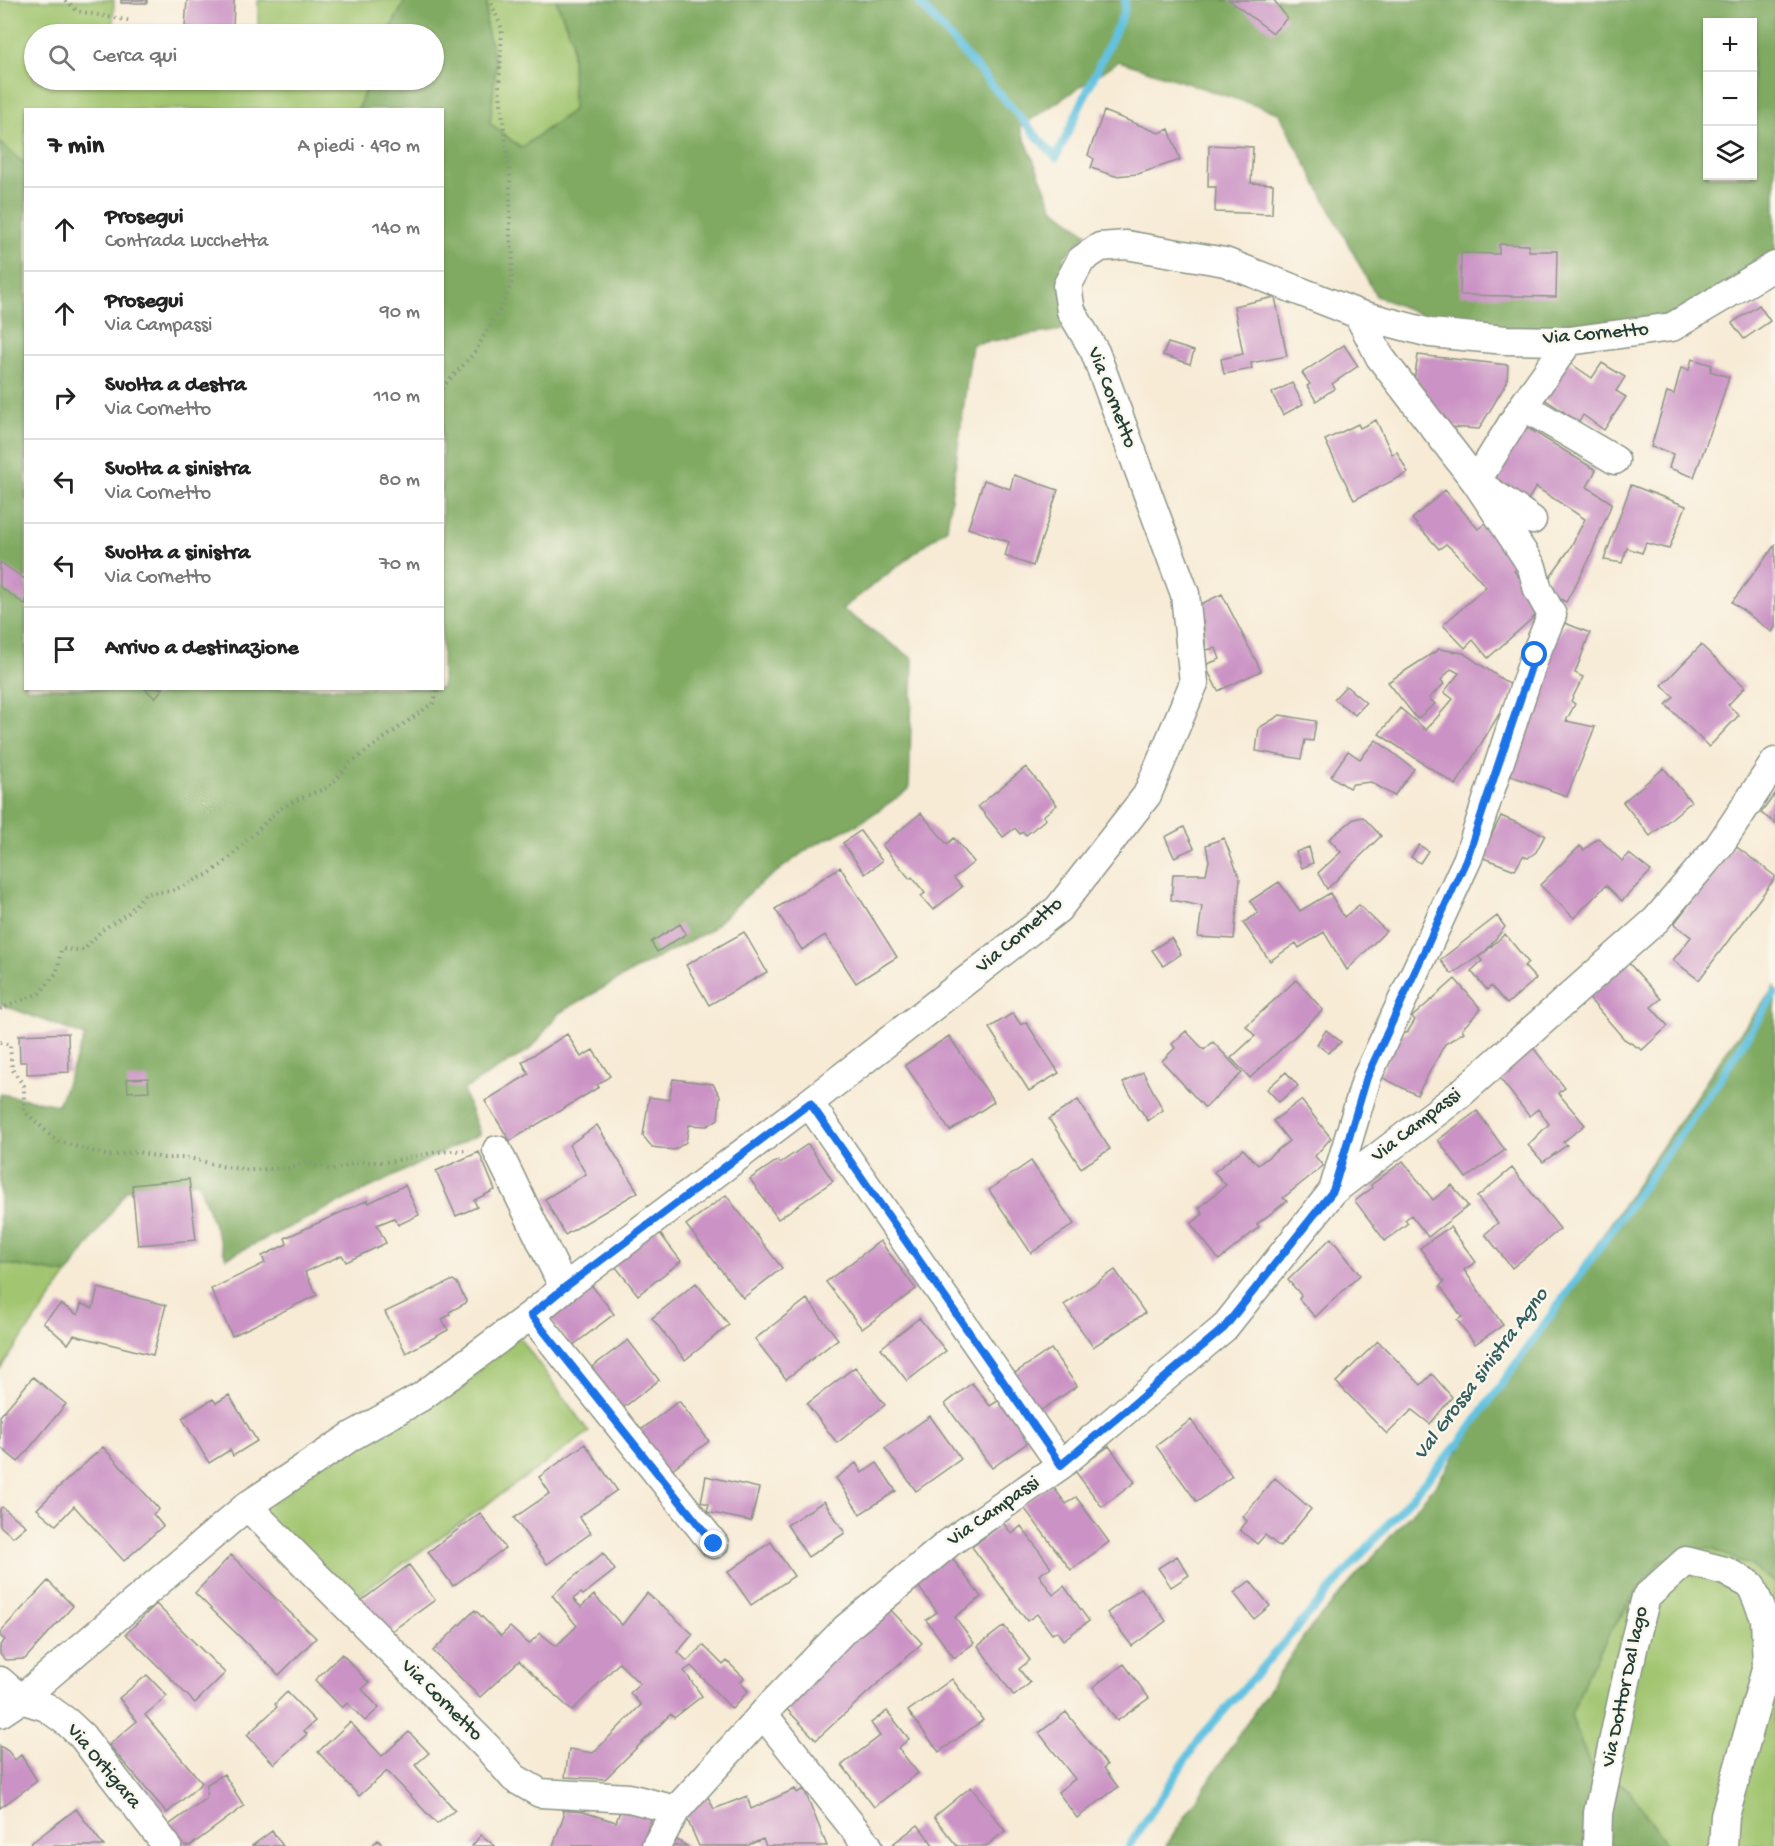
<!DOCTYPE html>
<html lang="it">
<head>
<meta charset="utf-8">
<style>
	body { margin:0; font-family:"Gochi Hand",sans-serif; background:#f6f6f6; color:#222 }
	.controls { position:absolute; right:18px; top:18px; display:grid; overflow:hidden; border-radius:0px; box-shadow:0 2px 4px #0004 }
	.controls button { width:54px; height:54px; display:grid; place-items:center; padding:0; border:0; border-bottom:2px solid #e0e0e0; background:#fff; color:#222; font:30px sans-serif }
	.stop { position:absolute; width:18px; height:18px; margin:-14px; border:4px solid #1a73e8; border-radius:50%; background:#fff }
	.stop.end { background:#1a73e8; border-color:#fff; box-shadow:0 2px 6px #0008 }
	.list { margin:0; padding:0; list-style:none }
	h2 { display:flex; justify-content:space-between; align-items:center; height:78px; margin:0; padding:0 24px; font-size:26px }
	h2 small { font-size:20px; font-weight:400; color:#767676 }
	.list li { display:grid; grid-template-columns:39px 1fr auto; gap:18px; align-items:center; box-sizing:border-box; height:84px; padding:0 24px; border-top:2px solid #e0e0e0 }
	.list b { display:block; font-size:22px; white-space:nowrap }
	.list p { margin:0; font-size:20px; white-space:nowrap; color:#767676 }
	.list em { font-size:20px; font-style:normal; color:#767676 }
	.icon { flex:none; width:33px; height:33px; fill:none; stroke:currentColor; stroke-width:2; stroke-linecap:round; stroke-linejoin:round }
	.map { position:relative; flex:none; width:1775px; height:1846px; overflow:hidden }
	.search { position:absolute; background:#fff; box-shadow:0 2px 4px #0004; left:24px; top:24px; width:420px; height:66px; display:flex; align-items:center; gap:15px; box-sizing:border-box; padding:0 21px; border-radius:33px; color:#767676; font-size:22px }
	.panel { position:absolute; background:#fff; box-shadow:0 2px 4px #0004; left:24px; top:108px; width:420px; height:582px; border-radius:0px }
	.map>svg:first-child { display:block }
</style>
</head>
<body>
<div class="map">
<svg width="1775" height="1846" viewBox="0 0 1775 1846">
	<rect width="100%" height="100%" fill="#fbf7ec"/>
	<filter id="ink" filterUnits="userSpaceOnUse"><feTurbulence type="fractalNoise" baseFrequency=".0167" numOctaves="2"/><feDisplacementMap in="SourceGraphic" scale="12" xChannelSelector="R" yChannelSelector="G"/><feConvolveMatrix kernelMatrix="1 2 1 2 8 2 1 2 1" color-interpolation-filters="sRGB"/></filter>
	<filter id="wash" filterUnits="userSpaceOnUse"><feTurbulence type="fractalNoise" baseFrequency=".008" numOctaves="4" result="noise"/><feDisplacementMap in="SourceGraphic" scale="24" xChannelSelector="R" yChannelSelector="G"/><feGaussianBlur stdDeviation="1.35" result="paint"/><feColorMatrix in="noise" values="0 0 0 0 0 0 0 0 0 0 0 0 0 0 0 0 0 1.4 0 .05"/><feComposite in="paint" operator="in"/></filter>
	<g filter="url(#wash)">
		<rect width="100%" height="100%" fill="#f7ebd6"/>
		<!-- green -->
		<path fill="#a1c56f" stroke="#608152" stroke-width="1.5" d="M0,0h114l-1,25 37,9h-116v46h335l-11,29 -332,1 -1,55 -25,-22z
			M258,0h148l-19,34h-129z
			M487,0h69l16,39 1,71 -52,38 -31,-25 6,-58 -10,-39z
			M0,1263l68,11 -68,95z
			M509,1323l80,109 -247,175 -100,-94z
			M1709,1548l41,17 25,18v263h-110l-3,-9 -33,-47 -39,-24 -19,-51 16,-40 24,-44 22,-34 27,-36z"/>
		<!-- forest -->
		<path fill="#80aa62" stroke="#50744b" stroke-width="1.5" fill-rule="evenodd" d="M406,0h81l-1,26 10,39 -6,58 31,25 52,-38 -1,-71 -16,-39h1219v260l-128,68 -135,2 -74,-8 -62,-26 -97,-183 -160,-52 -99,66 33,81 34,26 -24,24 -2,37 15,33 -104,16 -25,184 -105,81 71,50 -4,130 -49,34 -48,23 -57,42 -46,43 -69,36 -81,46 -28,36 -68,41 17,44 -254,124 -28,-76 -71,8 -59,84 -68,-11v-169l58,11 27,-69 -85,-32v-861l26,22v523h416v-578l-84,-1 11,-29h65v-46h-47zM1708,22h44v154h-44z
			M1775,987v596l-25,-18 -41,-17 -49,13 -27,36 -22,34 -24,44 -16,40 19,51 39,24 33,48 3,8h-499l140,-213 128,-146 296,-441z"/>
		<g fill="none" stroke-linecap="round" stroke-linejoin="round">
			<!-- stream -->
			<path stroke="#63c2e1" stroke-width="8" d="M917,0l139,158 68,-146 1,-12
				M1129,1846l71,-108 260,-296 257,-359 58,-90"/>
		</g>
		<g id="blocks">
			<!-- building -->
			<path fill="#cb93c5" d="M121,0h26v3h-26z
				M187,0h47l-1,30 -48,-3z
				M1229,0h45l13,18 -14,15z
				M1104,111l55,22 10,-4 11,31 -42,14 -23,2 -24,-8 3,-9 -6,-4z
				M1209,145l44,2 -2,36 22,1 -1,30 -57,-2 1,-25h-8z
				M1499,244l30,1v6h28l-1,46 -96,-2 1,-42 38,1z
				M1275,297l12,59 -36,7 1,6 -28,5 -3,-15 22,-5 -9,-48z
				M1759,305l11,16 -26,18 -12,-16z
				M1168,343l26,8 -4,13 -27,-9z
				M1344,345l14,21 -26,18 3,4 -19,13 -9,-15 3,-2 -8,-11z
				M1418,355l90,10 -1,17 -28,47 -29,-2 -36,-46z
				M1564,359l28,19 10,-15 23,14 -9,14 10,6 -22,33 -21,-15 -4,7 -39,-26z
				M1692,359l20,6 -2,6 19,6 -11,35 -24,65 -25,-9 4,-14 -22,-7 16,-55 7,2 7,-26 8,2z
				M1292,383l11,21 -20,11 -11,-22z
				M1376,420l16,34 5,-2 11,21 -54,27 -29,-60 33,-16 2,4z
				M1523,425l73,45 -9,17 25,16 -23,57 -23,42 -25,-13 28,-39 16,-31 -49,-32 -10,16 -37,-24z
				M1014,475l44,15 -25,76 -28,-10 4,-14 -41,-14 16,-48 26,9z
				M1631,485l55,21 -17,43 -23,-6 -4,10 -15,-5 -5,15 -18,-3z
				M1445,490l33,39 9,-7 37,41 -10,8 30,37 -56,50 -15,-18 -8,8 -22,-23 43,-38 -31,-35 -9,-8 -7,5 -27,-30z
				M1775,545v82l-3,5 -40,-30z
				M0,562l26,18v25l-26,-18z
				M1222,594l39,77 -43,20 -13,-26 15,-6 -4,-11 -10,2 -3,-28 -6,-16z
				M1565,623l25,10 -15,40 8,4 -12,24 4,3 -9,17 29,6 -28,69 -67,-24 54,-131z
				M1701,645l44,42 -17,18 11,10 -30,32 -43,-42 8,-8 -12,-12z
				M1439,649l24,4 52,35 -59,97 -77,-51 21,-26 26,22 27,-31 -9,-7 15,-19 -8,-4 -10,11 3,4 -15,14 6,6 -18,15 -29,-37z
				M1346,686l20,17 -11,12 -21,-16z
				M144,688h19l-8,10z
				M1280,715l36,6 -3,20 -8,-1 -4,19 -45,-8 3,-23z
				M1376,740l38,29 -20,27 -23,-14 -18,2 -4,4 -18,-12 17,-25 12,8z
				M1026,767l31,38 -14,11 3,3 -20,16 -3,-3 -3,2 -5,-6 -12,9 -25,-31z
				M1664,768l27,34 -41,34 -27,-34z
				M1775,794v29l-14,-10z
				M921,813l26,31 7,-6 20,24 -20,16 8,9 -29,23 -12,-14 4,-3 -13,-16 -2,2 -28,-34z
				M1501,816l44,19 -9,17 -8,6 -5,-2 -8,14 -34,-13z
				M1363,817l18,19 -54,53 -9,-16 23,-21 -12,-13 25,-20z
				M1184,827l10,21 -20,9 -9,-20z
				M860,831l22,30 -17,13 -22,-31z
				M1224,838l16,41 -6,60 -36,-2 4,-31 -31,-6 2,-26h33l3,-13 -3,-16z
				M1598,838l24,23 7,-7 22,17 -29,30 -16,-16 -32,33 -34,-33 40,-39 4,4z
				M1419,845l9,6 -8,12 -9,-6z
				M1734,845l41,31v2l-76,102 -26,-20 18,-23 -17,-13z
				M1309,847l4,16 -11,5 -6,-16z
				M840,867l57,90 -41,26 -31,-48 -23,15 -27,-41z
				M1279,882l21,29 30,-18 14,24 15,-12 27,26 -39,39 -23,-38 -25,16 -3,-5 -26,18 -27,-38 15,-10 -8,-12z
				M1497,916l8,11 -20,25 20,-18 23,28 -4,4 12,13 -29,25 -16,-18 -4,4 -16,-19 11,-10 -3,-4 6,-5 -33,22 -12,-14z
				M680,924l6,10 -29,18 -6,-10z
				M744,932l23,40 -58,33 -23,-40z
				M1171,938l10,16 -18,12 -11,-16z
				M1627,961l34,38 -10,8 17,19 -26,24 -18,-11 -37,-43z
				M1455,979l26,30 -19,20 2,3 -19,12 -28,51 -38,-19 20,-43h8l8,-13 -3,-3z
				M1296,980l27,30 -73,68 -19,-20 24,-22 -9,-10z
				M1013,1013l8,12 5,-3 33,51 -30,18 -40,-63z
				M1326,1030l15,12 -13,11 -11,-9z
				M1186,1031l18,19 9,-8 29,31 -37,35 -43,-47 13,-13 -3,-4z
				M68,1033l1,39 -42,2v-12h-7l-1,-27z
				M567,1034l14,23 12,-7 17,26 -13,9 2,2 -89,54 -25,-40 44,-27 -7,-12z
				M949,1036l45,66 -44,29 -45,-66z
				M1531,1045l34,43 -7,5 27,32 -22,17 4,3 -24,17 -15,-17 21,-21 -11,-15 -9,7 -34,-44z
				M1143,1072l20,38 -15,11 -25,-38z
				M1286,1072l12,14 -19,16 -12,-13z
				M148,1078l1,13 -21,1 -1,-13z
				M673,1079l40,5 7,12 -2,23 -11,7 -18,-1 -3,17 -12,8 -22,-3 -9,-11 6,-39 20,3z
				M1078,1100l32,49 -29,19 -32,-49z
				M1301,1100l30,38 -16,18 8,10 -40,32 4,3 -30,23 2,3 -40,33 -28,-36 12,-10 -4,-6 27,-23 -12,-13 29,-23 15,16 31,-24 -16,-20z
				M1477,1111l28,39 -39,28 -28,-38z
				M597,1125l41,67 -73,43 -20,-36 41,-25 -17,-29z
				M808,1144l25,37 -55,38 -28,-40 28,-19 2,3z
				M479,1152l16,38 -21,10 3,7 -21,9 -20,-45z
				M1031,1161l43,63 -43,29 -42,-63z
				M1403,1161l30,39 19,-15 16,21 -40,31 -17,-22 -6,5 3,3 -23,18 -30,-40 17,-13 -1,-3z
				M1512,1168l48,61 -48,39 -27,-34 13,-11 -21,-26z
				M189,1179l7,61 -58,5 -6,-60z
				M405,1185l14,30 -21,10 -4,-7 -17,7 9,18 -40,19 -4,-7 -37,17 12,23 -85,41 -21,-47 54,-26 -3,-7 25,-12 -2,-6 83,-38 1,3z
				M726,1195l56,73 -39,30 -57,-73z
				M652,1223l29,38 -43,34 -30,-38z
				M1450,1227l26,35 -12,8 39,55 -28,19 -18,-24 5,-3 -22,-31 4,-4 -24,-34z
				M1331,1238l29,37 -45,42 -16,-18 2,-4 -13,-15z
				M880,1241l36,48 -54,40 -36,-47z
				M1115,1270l30,43 -52,34 -29,-42z
				M585,1277l29,37 -42,32 -29,-36z
				M453,1280l4,3 9,18 -2,3 -15,8 1,3 -8,4 6,11 -42,23 -21,-41z
				M696,1283l33,42 -44,35 -33,-42z
				M98,1288l68,17 -13,50 -79,-20 -6,9 -25,-22 18,-18 17,11 3,-11 12,4z
				M807,1299l31,40 -52,40 -31,-40z
				M919,1318l27,33 -39,30 -26,-33z
				M628,1340l31,40 -44,34 -31,-41z
				M1378,1341l43,44 11,-11 20,23 -22,27 -18,-14 -25,24 -51,-52z
				M1051,1349l26,37 -43,29 -25,-38z
				M855,1367l30,38 -48,38 -30,-39z
				M33,1377l33,27 -48,58 -18,-15v-31z
				M972,1383l18,23 11,-7 29,42 -38,27 -47,-64z
				M229,1395l28,46 -24,15 -3,-6 -21,13 -27,-45 31,-19 3,4z
				M679,1401l30,40 -46,35 -30,-40z
				M930,1416l31,43 -45,32 -31,-43z
				M1191,1420l41,56 -35,26 -41,-56z
				M585,1444l32,46 -38,27 12,16 -44,31 -33,-46 36,-25 -11,-16z
				M1109,1446l26,36 -33,25 -27,-36z
				M103,1447l56,62 -6,5 10,12 -39,35 -50,-55 -18,19 -19,-16 21,-21z
				M856,1463l6,10 15,-10 19,28 -36,23 -24,-36z
				M706,1476l53,12 -8,33 -44,-9 2,-8 -8,-2z
				M1275,1478l36,31 -31,38 -15,-12 -8,9 -17,-14 7,-9 -4,-4z
				M1051,1484l15,20 10,-7 33,45 -38,28 -49,-65z
				M824,1501l21,32 -37,24 -21,-32z
				M2,1507l24,19 -13,11 -13,-11v-17z
				M480,1513l25,35 -52,38 -25,-34z
				M1003,1523l9,11 9,-8 30,41 -12,8 14,20 11,-9 25,35 -26,19 -6,-9 -5,3 -15,-20 -10,7 -55,-74z
				M771,1542l23,34 -43,29 -23,-33z
				M603,1553l12,17 -32,25 -2,-2 -8,6 8,8 13,-12 28,30 25,-32 46,41 -15,18 9,9 16,-16 20,20 4,-4 17,17 -4,4 8,9 -16,18 -41,-43 -7,5 18,25 -28,22 -3,-4 -66,65 -40,-2 4,-28 24,4 48,-48 -11,-12 10,-9 -21,-21 -47,48 -53,-50 -39,36 -47,-46 42,-41 26,26 9,-9 19,17 11,-11 16,13 21,-20 -25,-31z
				M949,1554l32,43 -26,20 19,26 -20,15 -28,-38 11,-8 -24,-33z
				M231,1555l85,83 -37,37 -84,-82z
				M1177,1556l12,19 -18,12 -13,-19z
				M409,1565l26,35 -53,38 -25,-34z
				M48,1581l25,25 -48,53 -20,1 -5,-6v-9l5,-5 -5,-4v-4z
				M1250,1581l20,25 -16,13 -20,-26z
				M1141,1588l25,33 -34,25 -25,-33z
				M156,1604l69,69 -30,30 -69,-69z
				M888,1607l34,36 -106,97 -34,-36z
				M1004,1626l26,34 -11,9 11,14 -16,13 -36,-50z
				M342,1654l27,29 -7,6 17,19 -14,13 -18,-18 -5,5 -27,-28z
				M1124,1664l25,34 -32,23 -24,-34z
				M147,1675l20,21 -22,19 57,68 -35,30 -58,-68 28,-24 -18,-23z
				M952,1679l31,41 -44,32 -31,-41z
				M287,1692l28,29 -11,10 3,3 -33,30 -27,-29 30,-28 -2,-3z
				M887,1711l22,28 -11,9 20,25 -44,34 -32,-42 38,-29 -9,-13z
				M1066,1712l41,53 -3,3 14,19 -41,31 -19,-26 17,-13 -36,-46z
				M350,1722l32,34 27,-24 20,21 -14,12 40,45 -18,14 -50,-53 -28,25 -41,-44z
				M0,1746l8,5 7,9 6,-5 16,26 -37,27z
				M224,1774l20,32 -54,40h-5l-16,-21 37,-27 1,-14z
				M703,1787l11,22 33,-13 4,13 44,-20 2,4 7,-4 23,57h-61l-3,-7 -17,7h-47l-15,-34z
				M971,1787l34,44 -19,15h-29l-23,-29z
				M622,1806l31,9 -12,31h-88l11,-31 -2,-5 21,2 33,10z
				M76,1809l28,37h-72l-2,-2z
				M918,1825l16,21h-44z
				M272,1831l11,15h-31z
				M481,1835l14,11h-23z
				M669,1835l18,11h-25z
				M378,1840l5,6h-12z"/>
		</g>
	</g>
	<g filter="url(#ink)">
		<use href="#blocks" fill-opacity="0" stroke="#8b9485" stroke-width="1.5"/>
		<g fill="none" stroke-linecap="round" stroke-linejoin="round">
			<!-- minor casing -->
			<g stroke="#8b9485" stroke-width="31">
				<path id="minor" d="M1523,406l92,54
					M1532,520l-56,-38 47,-76 46,-65
					M809,1103l252,362
					M497,1150l67,138
					M1333,1191l34,-114 101,-219 67,-203 17,-40 -14,-25 -6,-23 -8,-13 -48,-72 -96,-125 -22,-43
					M531,1315l183,229
					M247,1506l241,242 26,30 26,15 89,5 47,12
					M0,1681l21,18 25,8 21,15 15,14 85,110
					M0,1713l21,-14 226,-193 105,-70 69,-39 110,-82 33,-27 245,-185 249,-194 89,-114 47,-112 -9,-89 -90,-242 -24,-41 -4,-25 14,-26 19,-13 26,-2 99,17 133,52 72,19 76,7 63,1 103,-14 103,-61
					M763,1714l105,132
					M656,1846l20,-36 97,-107 72,-74 104,-86 112,-78 163,-137 109,-137 126,-96 197,-175 63,-74 56,-84
					M1597,1846l1,-33 36,-169 12,-47 40,-36 39,10 26,14 14,33 2,48 -42,150 -2,30"/>
			</g>
			<!-- path -->
			<path stroke="#8b9485" stroke-width="4" stroke-dasharray="1.5 4.5" stroke-linecap="butt" d="M66,0l11,11 54,10
				M442,388l33,-36 12,-22 14,-22 10,-25 2,-29 -3,-17v-60l-11,-90 3,-58 -12,-29
				M442,680v2
				M0,1009l40,-16 17,-21 4,-23 23,1 18,-20 26,-17 18,-20 26,-2 35,-16 16,-11 55,-54 18,-10 33,-13 21,-24 83,-60 6,-15
				M0,1042l10,3 2,24 12,17v25l33,30 51,15 30,-4 25,6h26l36,9 25,3 43,-2 13,-6 26,8 29,-8h27l48,-10 33,-2"/>
			<!-- minor -->
			<use href="#minor" stroke="#fff" stroke-width="28"/>
		</g>
	</g>
	<g fill="none" stroke-linecap="round" stroke-linejoin="round" filter="url(#ink)">
		<!-- route -->
		<path stroke="#1a73e8" stroke-width="8" d="M714,1544l-183,-229 33,-27 246,-185 251,362 163,-137 109,-137 34,-114 100,-219 68,-203"/>
	</g>
	<g text-anchor="middle" dominant-baseline="central" stroke-width="5" stroke-linejoin="round" paint-order="stroke">
		<!-- street labels -->
		<g font-size="20" fill="#1f3d34" stroke="#fbf7ec">
			<text transform="translate(1596 335) rotate(-5)">Via Cornetto</text>
			<text transform="translate(1111 398) rotate(69)">Via Cornetto</text>
			<text transform="translate(1020 936) rotate(-40)">Via Cornetto</text>
			<text transform="translate(1417 1126) rotate(-38)">Via Campassi</text>
			<text transform="translate(994 1512) rotate(-35)">Via Campassi</text>
			<text transform="translate(1626 1687) rotate(-78)">Via Dottor Dal lago</text>
			<text transform="translate(441 1701) rotate(45)">Via Cornetto</text>
			<text transform="translate(103 1767) rotate(50)">Via Ortigara</text>
		</g>
		<!-- water labels -->
		<g font-size="21" font-style="italic" fill="#305e5f" stroke="#fbf7ec">
			<text transform="translate(1482 1375) rotate(-53)">Val Grossa sinistra Agno</text>
		</g>
	</g>
</svg>
<div class="controls">
<button>+</button>
<button>−</button>
<button><svg class="icon" aria-label="layers" viewBox="0 0 24 24"><path d="M12 4l9 5-9 5-9-5zM3 14l9 5 9-5"/></svg></button>
</div>
<div class="stop" style="left:1535px;top:655px"></div>
<div class="stop end" style="left:714px;top:1544px"></div>
<div class="search"><svg class="icon" aria-label="search" viewBox="0 0 24 24"><circle cx="10" cy="10" r="6"/><path d="M15 15l6 6"/></svg>Cerca qui</div>
<section class="panel">
<h2>7 min<small>A piedi · 490 m</small></h2>
<ul class="list">
<li><svg class="icon" aria-label="ahead" viewBox="0 0 24 24"><path d="M12 20V5M6 11l6-6 6 6"/></svg><div><b>Prosegui</b><p>Contrada Lucchetta</p></div><em>140 m</em></li>
<li><svg class="icon" aria-label="ahead" viewBox="0 0 24 24"><path d="M12 20V5M6 11l6-6 6 6"/></svg><div><b>Prosegui</b><p>Via Campassi</p></div><em>90 m</em></li>
<li><svg class="icon" aria-label="right" viewBox="0 0 24 24"><path d="M7 20v-9h11M14 6l5 5-5 5"/></svg><div><b>Svolta a destra</b><p>Via Cornetto</p></div><em>110 m</em></li>
<li><svg class="icon" aria-label="left" viewBox="0 0 24 24"><path d="M17 20v-9H6M10 6l-5 5 5 5"/></svg><div><b>Svolta a sinistra</b><p>Via Cornetto</p></div><em>80 m</em></li>
<li><svg class="icon" aria-label="left" viewBox="0 0 24 24"><path d="M17 20v-9H6M10 6l-5 5 5 5"/></svg><div><b>Svolta a sinistra</b><p>Via Cornetto</p></div><em>70 m</em></li>
<li><svg class="icon" aria-label="arrive" viewBox="0 0 24 24"><path d="M6 21V4h12l-3 4 3 4H6"/></svg><div><b>Arrivo a destinazione</b></div></li>
</ul>
</section>
</div>
</body>
</html>
